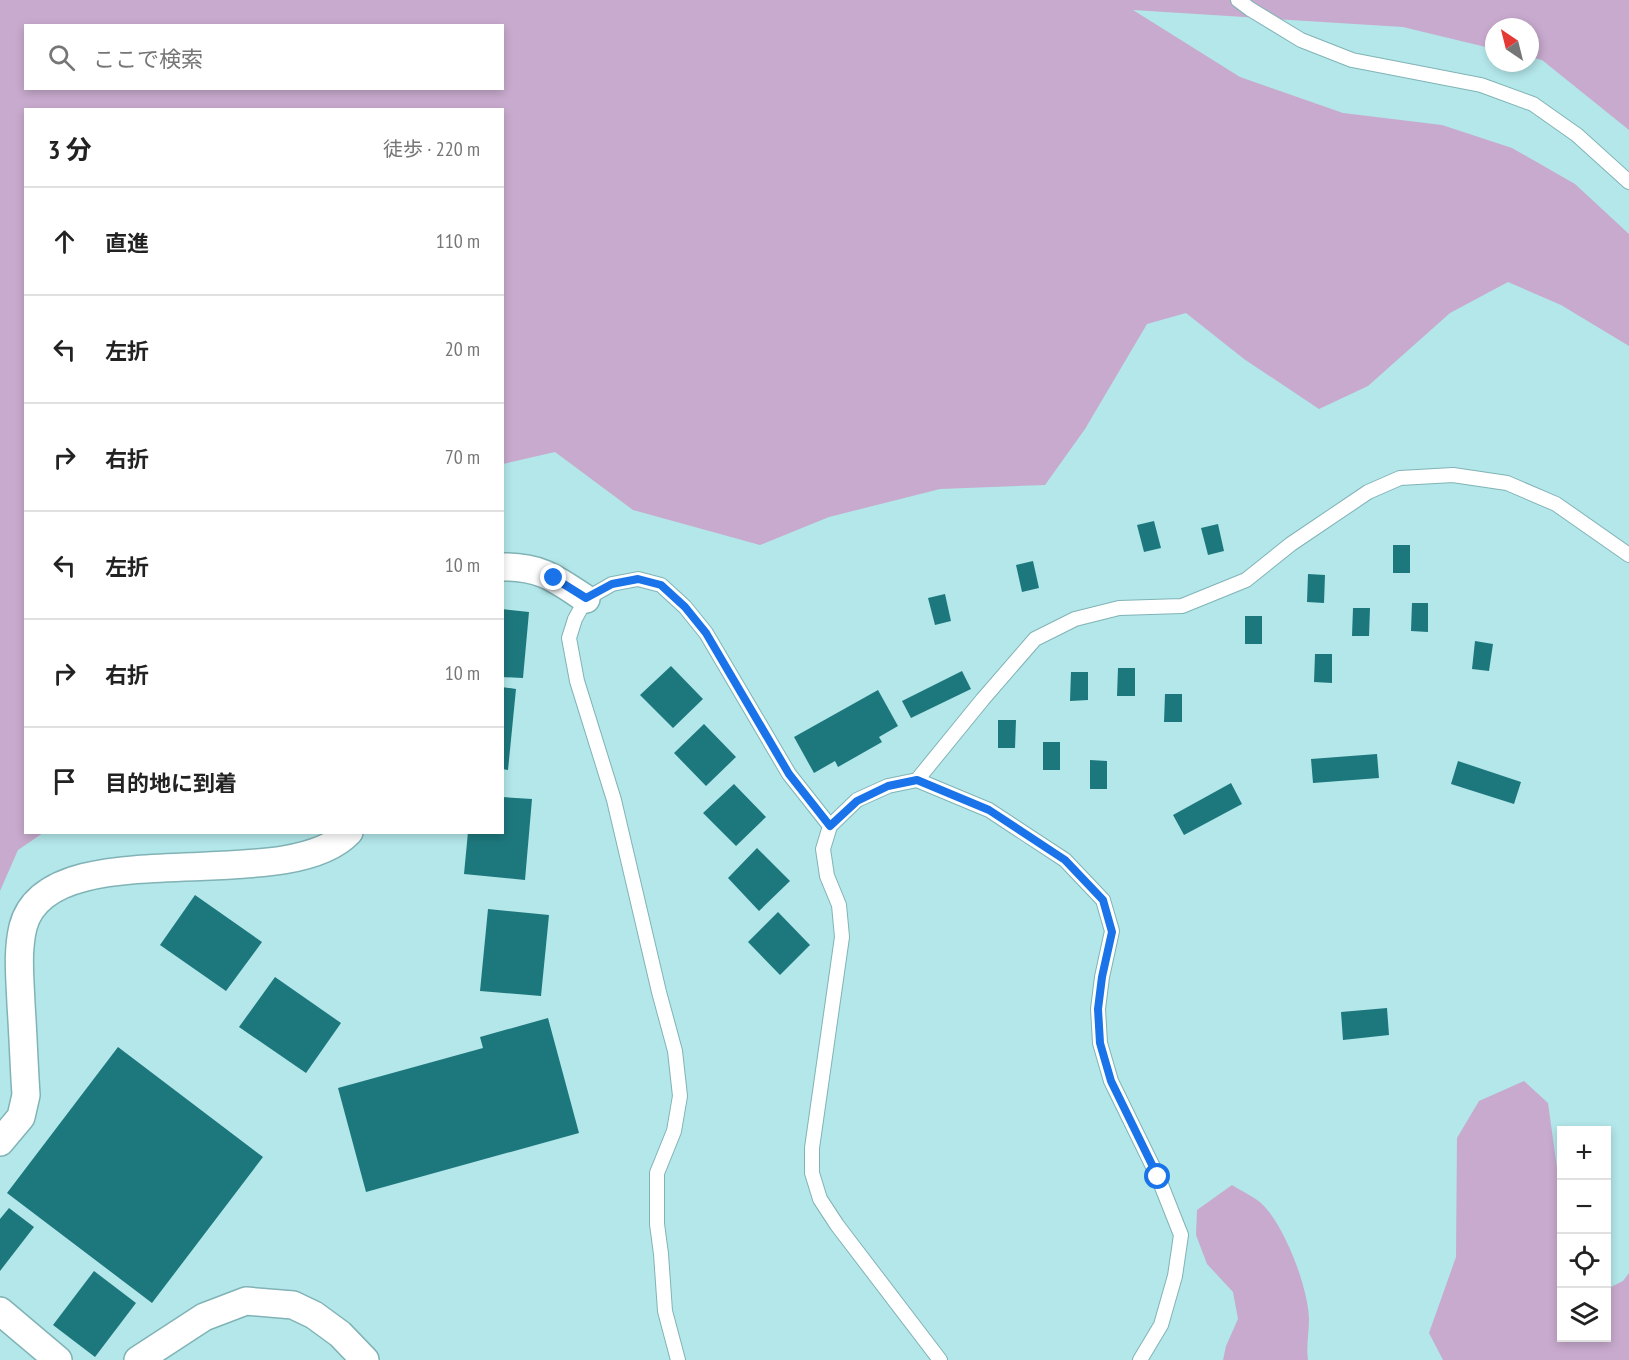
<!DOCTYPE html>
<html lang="ja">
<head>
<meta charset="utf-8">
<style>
	body { margin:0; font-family:"PT Sans Narrow","Noto Sans JP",sans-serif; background:#f6f6f6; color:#222 }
	.controls { position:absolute; right:18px; bottom:18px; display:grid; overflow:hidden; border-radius:0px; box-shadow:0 3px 9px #0003 }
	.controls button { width:54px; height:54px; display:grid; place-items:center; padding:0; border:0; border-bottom:2px solid #e0e0e0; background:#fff; color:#222; font:30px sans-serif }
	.compass { position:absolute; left:1485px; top:18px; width:54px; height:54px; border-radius:50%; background:#fff; box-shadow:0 3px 9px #0003; rotate:325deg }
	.stop { position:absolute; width:18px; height:18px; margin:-14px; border:4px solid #1a73e8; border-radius:50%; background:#fff }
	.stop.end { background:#1a73e8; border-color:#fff; box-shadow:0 2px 6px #0008 }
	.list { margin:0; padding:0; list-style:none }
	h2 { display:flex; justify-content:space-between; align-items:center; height:78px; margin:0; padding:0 24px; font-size:26px }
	h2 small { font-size:20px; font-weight:400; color:#767676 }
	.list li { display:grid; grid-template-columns:39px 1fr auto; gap:18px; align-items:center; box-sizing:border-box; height:108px; padding:0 24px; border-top:2px solid #e0e0e0 }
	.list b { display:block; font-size:22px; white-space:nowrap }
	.list em { font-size:20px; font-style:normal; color:#767676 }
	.icon { flex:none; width:33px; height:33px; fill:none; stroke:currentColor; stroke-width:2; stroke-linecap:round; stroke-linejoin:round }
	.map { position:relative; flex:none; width:1629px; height:1360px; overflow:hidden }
	.search { position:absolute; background:#fff; box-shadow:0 3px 9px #0003; left:24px; top:24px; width:480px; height:66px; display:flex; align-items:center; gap:15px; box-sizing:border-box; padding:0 21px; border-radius:0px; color:#767676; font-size:22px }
	.panel { position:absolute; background:#fff; box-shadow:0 3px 9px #0003; left:24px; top:108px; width:480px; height:726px; border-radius:0px }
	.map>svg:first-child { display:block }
</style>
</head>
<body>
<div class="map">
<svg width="1629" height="1360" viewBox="0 0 1629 1360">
	<rect width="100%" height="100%" fill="#b3e7ea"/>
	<!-- green -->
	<path fill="#c8aace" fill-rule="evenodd" d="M0,0h1629v130l-87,-70 -12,-3v-30h-36v22l-91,-22 -270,-17 107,67 103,36 99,12 70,23 63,36 54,50v112l-68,-41 -53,-23 -58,31 -82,73 -49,23 -75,-50 -58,-46 -39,11 -62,105 -40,56 -105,4 -111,28 -69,28 -127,-35 -78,-58 -52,12 -1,-354h-476v722l17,1 -25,17 -18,41zM26,26h476v62h-476z
		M1524,1081l24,22 14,101v134h44l1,-49 16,-8 6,-8v87h-186l-14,-27 27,-76 1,-119 22,-37z
		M1232,1185c9,6 23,12 31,20 22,22 45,82 46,114 0,14 -3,27 -1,41h-85l3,-14 12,-27 -5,-27 -26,-28 -11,-29 1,-25z"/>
	<!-- building -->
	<path fill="#1d787d" d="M1154,521l7,27 -17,4 -7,-27z
		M1218,524l6,27 -16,4 -7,-27z
		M1393,545h17v28h-17z
		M1033,561l6,27 -17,4 -6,-27z
		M1308,574l17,1 -1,28 -17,-1z
		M945,594l6,27 -16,4 -7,-27z
		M1412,603h16v29l-17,-1z
		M1353,608h17l-1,28h-17z
		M502,609l27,3 -6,66 -21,-1z
		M1245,616h17v28h-17z
		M1475,641l18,3 -4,27 -17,-2z
		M1315,654h17v29l-18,-1z
		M671,666l32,33 -30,29 -33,-33z
		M1118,668h17v28h-18z
		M962,671l9,18 -60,29 -9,-17z
		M1071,672h17v28l-18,1z
		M502,687l14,2 -8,81 -6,-1z
		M878,690l20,36 -19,11 3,5 -44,25 -3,-6 -21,12 -20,-36z
		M1165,694h17v28h-18z
		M998,720h18l-1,28h-17z
		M704,724l32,33 -30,29 -32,-33z
		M1043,742h17v28h-17z
		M1377,754l2,24 -66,5 -2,-24z
		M1090,760l17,1v28h-17z
		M1458,761l63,21 -7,22 -63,-20z
		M1231,783l11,21 -58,31 -11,-20z
		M734,784l32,33 -30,29 -33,-33z
		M502,797l30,2 -7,81 -61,-6 4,-42h34z
		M757,848l33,33 -31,30 -31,-33z
		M195,895l67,47 -36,49 -66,-46z
		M488,909l61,6 -8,81 -61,-5z
		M778,912l32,33 -30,30 -32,-33z
		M275,977l66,46 -35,50 -67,-46z
		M1387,1008l2,27 -46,5 -2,-28z
		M548,1018l31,115 -213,59 -28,-104 145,-40 -3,-11z
		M118,1047l145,110 -111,146 -145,-110z
		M9,1208l25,19 -34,44v-52z
		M94,1271l42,32 -41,54 -42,-32z"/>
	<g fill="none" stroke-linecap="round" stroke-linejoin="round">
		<!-- lane casing -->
		<g stroke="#81b3b6" stroke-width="16">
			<path id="lane" d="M1238,0l12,9 51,31 51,20 129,25 52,19 44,31 52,47
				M917,780l66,-81 52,-60 40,-20 44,-11 63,-2 64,-26 45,-36 77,-52 32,-14 53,-3 54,8 49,21 73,51
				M678,1360l-13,-49 -4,-57 -4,-30v-51l17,-42 6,-35 -5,-45 -16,-59 -45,-192 -37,-119 -8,-43 6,-19 11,-20 26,-15 26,-5 23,6 24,22 21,26 83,141 41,52
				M940,1360l-103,-135 -17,-26 -8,-26v-25l30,-211 -3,-32 -12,-29 -4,-27 7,-23 27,-26 31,-14 29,-6 72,30 76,50 38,40 9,31 -10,46 -4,32 2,34 11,38 47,96 23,58 -6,41 -14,49 -21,35"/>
		</g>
		<!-- street casing -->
		<g stroke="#81b3b6" stroke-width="30">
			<path id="street" d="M502,567c38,-1 54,12 84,32
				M0,1142l21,-25 5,-22c-2,-30 -3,-61 -5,-91 -1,-26 -4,-52 2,-77 25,-99 263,-28 326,-95
				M0,1311l58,49
				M138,1360l66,-43 42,-16 47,4 21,10 26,19 25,26"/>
		</g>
		<!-- lane -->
		<use href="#lane" stroke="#fff" stroke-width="14"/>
		<!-- street -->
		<use href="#street" stroke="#fff" stroke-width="27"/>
	</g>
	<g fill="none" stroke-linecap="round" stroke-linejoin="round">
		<!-- route -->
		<path stroke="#1a73e8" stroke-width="8" d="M554,578l32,20 26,-14 26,-5 23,6 24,22 21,26 83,141 41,52 27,-25 31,-15 29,-6 72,30 76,50 38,40 9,32 -10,45 -4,32 2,34 11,38 47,96"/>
	</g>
</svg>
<div class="controls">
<button>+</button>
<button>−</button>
<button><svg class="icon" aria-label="locate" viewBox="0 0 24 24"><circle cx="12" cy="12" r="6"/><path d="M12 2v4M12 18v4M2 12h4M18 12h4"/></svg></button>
<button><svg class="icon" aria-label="layers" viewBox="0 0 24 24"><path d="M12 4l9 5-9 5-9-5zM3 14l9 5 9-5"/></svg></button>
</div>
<svg class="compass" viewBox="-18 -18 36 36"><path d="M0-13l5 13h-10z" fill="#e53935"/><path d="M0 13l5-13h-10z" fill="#767676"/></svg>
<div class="stop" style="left:1158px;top:1177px"></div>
<div class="stop end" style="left:554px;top:578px"></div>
<div class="search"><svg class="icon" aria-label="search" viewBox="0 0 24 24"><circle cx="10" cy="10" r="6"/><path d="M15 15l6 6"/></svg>ここで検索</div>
<section class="panel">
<h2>3 分<small>徒歩 · 220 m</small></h2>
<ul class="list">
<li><svg class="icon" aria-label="ahead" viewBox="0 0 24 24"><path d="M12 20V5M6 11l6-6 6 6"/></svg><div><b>直進</b></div><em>110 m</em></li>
<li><svg class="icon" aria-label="left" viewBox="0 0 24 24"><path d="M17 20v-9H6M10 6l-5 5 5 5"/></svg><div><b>左折</b></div><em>20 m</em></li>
<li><svg class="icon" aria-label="right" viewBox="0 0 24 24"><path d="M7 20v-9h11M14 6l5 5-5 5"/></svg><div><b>右折</b></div><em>70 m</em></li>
<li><svg class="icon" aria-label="left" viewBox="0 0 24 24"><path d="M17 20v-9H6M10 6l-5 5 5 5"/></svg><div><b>左折</b></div><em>10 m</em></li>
<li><svg class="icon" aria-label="right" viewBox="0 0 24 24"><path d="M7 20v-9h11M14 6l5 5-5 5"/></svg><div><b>右折</b></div><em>10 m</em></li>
<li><svg class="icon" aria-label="arrive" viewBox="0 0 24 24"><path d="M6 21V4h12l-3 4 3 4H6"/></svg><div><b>目的地に到着</b></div></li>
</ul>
</section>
</div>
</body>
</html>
